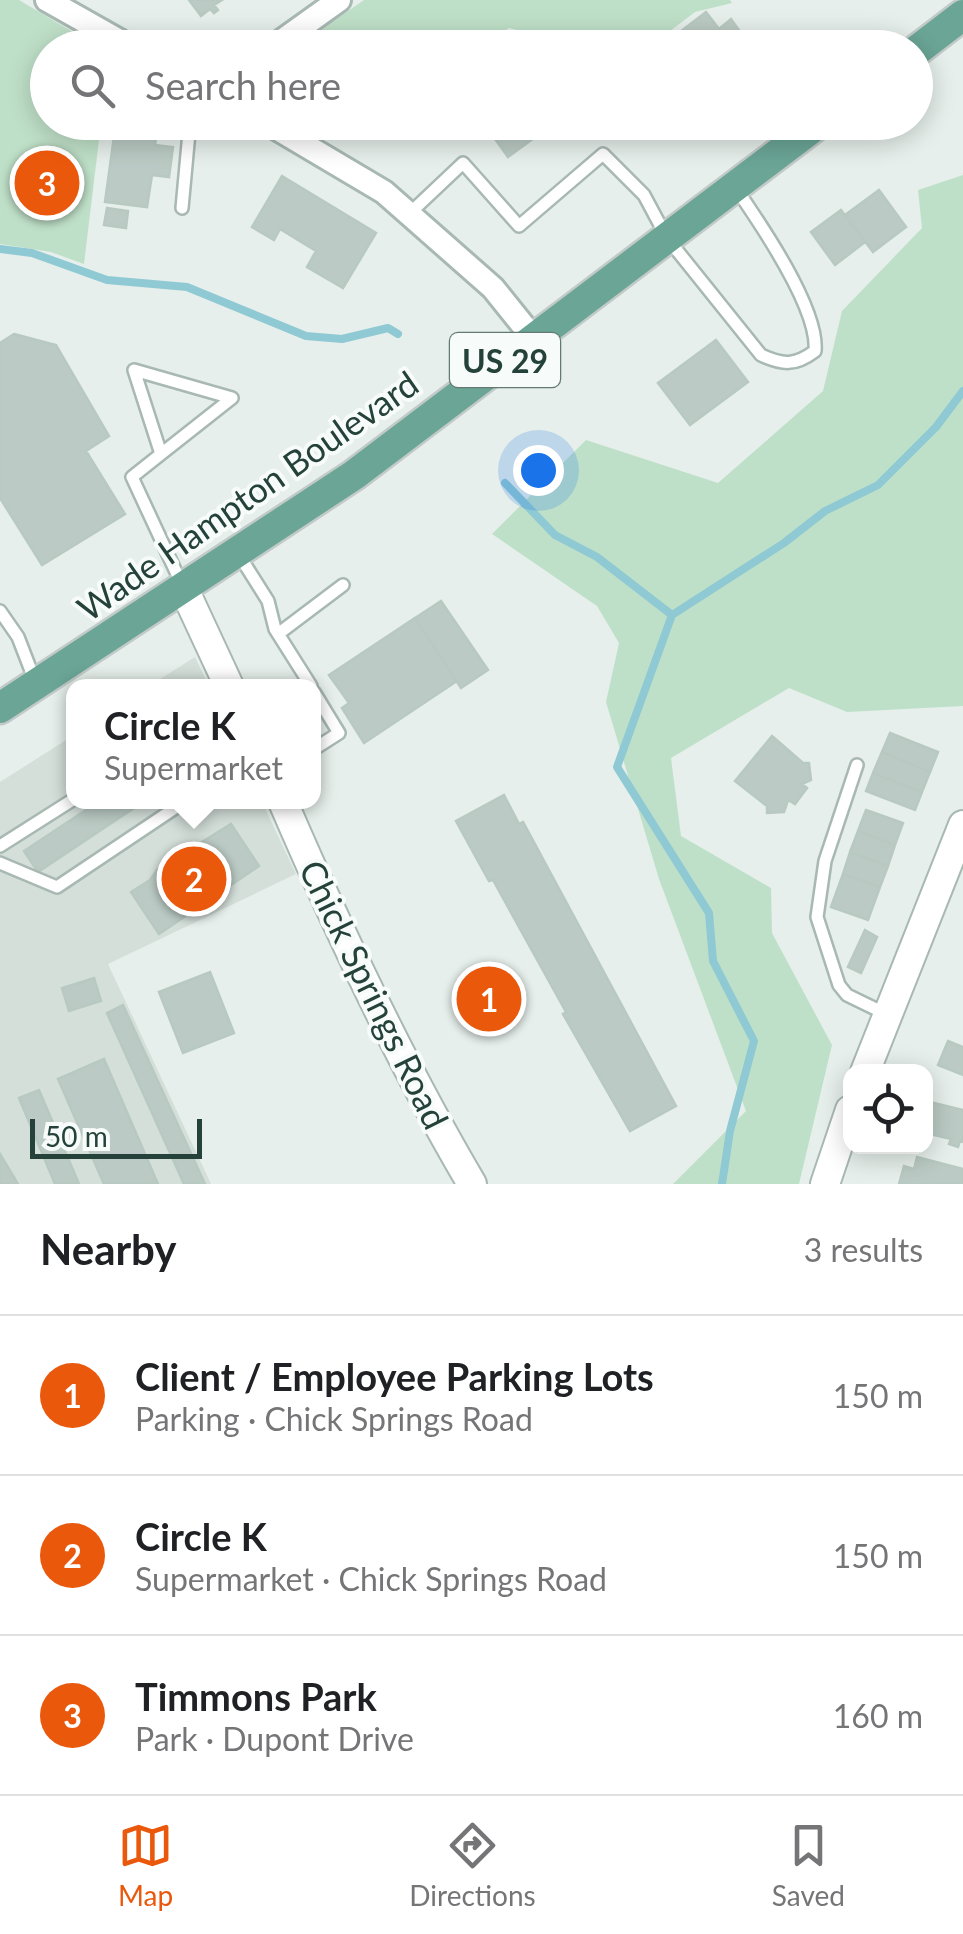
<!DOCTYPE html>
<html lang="en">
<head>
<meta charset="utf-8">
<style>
	body { margin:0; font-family:Lato,sans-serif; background:#f6f6f6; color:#202124 }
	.controls { position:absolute; right:30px; bottom:30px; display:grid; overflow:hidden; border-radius:20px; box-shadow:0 5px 25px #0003 }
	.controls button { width:90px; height:90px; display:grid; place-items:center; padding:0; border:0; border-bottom:2px solid #e0e0e0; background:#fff; color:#202124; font:50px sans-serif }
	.scale { position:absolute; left:30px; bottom:25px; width:172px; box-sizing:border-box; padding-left:10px; border:5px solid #24423a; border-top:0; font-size:28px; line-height:35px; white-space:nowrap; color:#24423a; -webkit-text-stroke:8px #f7fbf9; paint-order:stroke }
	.you { position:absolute; left:538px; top:470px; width:35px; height:35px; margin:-25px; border:8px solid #fff; border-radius:50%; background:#1a73e8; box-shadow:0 0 0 15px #1a73e833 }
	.badge { display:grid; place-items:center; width:65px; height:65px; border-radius:50%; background:#ea580c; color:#fff; font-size:32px; font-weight:700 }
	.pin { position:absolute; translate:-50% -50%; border:5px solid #fff; box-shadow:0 2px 10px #0006 }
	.popup { position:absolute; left:66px; top:679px; width:255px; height:130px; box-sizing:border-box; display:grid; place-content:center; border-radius:20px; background:#fff; filter:drop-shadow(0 2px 8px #0005); font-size:32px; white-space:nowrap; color:#757577 }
	.popup b { font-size:38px; color:#202124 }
	.popup::after { content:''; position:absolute; left:50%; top:100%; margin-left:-20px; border:20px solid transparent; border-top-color:#fff }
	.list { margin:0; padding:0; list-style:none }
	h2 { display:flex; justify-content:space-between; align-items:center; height:130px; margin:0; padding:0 40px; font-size:42px }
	h2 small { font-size:32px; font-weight:400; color:#757577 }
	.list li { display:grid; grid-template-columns:65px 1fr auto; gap:30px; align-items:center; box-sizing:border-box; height:160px; padding:0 40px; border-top:2px solid #e0e0e0 }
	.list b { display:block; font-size:38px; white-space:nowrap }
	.list p { margin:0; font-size:32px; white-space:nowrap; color:#757577 }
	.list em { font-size:32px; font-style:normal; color:#757577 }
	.icon { flex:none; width:55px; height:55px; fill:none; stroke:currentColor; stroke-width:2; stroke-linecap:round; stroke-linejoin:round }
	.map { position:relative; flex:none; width:963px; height:1184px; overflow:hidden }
	.search { position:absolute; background:#fff; box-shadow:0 5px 25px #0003; left:30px; right:30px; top:30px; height:110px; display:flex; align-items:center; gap:25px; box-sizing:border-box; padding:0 35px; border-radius:55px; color:#757577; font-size:38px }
	.sheet { height:610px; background:#fff }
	nav { display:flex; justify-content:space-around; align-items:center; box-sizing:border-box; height:140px; border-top:2px solid #e0e0e0; background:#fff; font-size:28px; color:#757577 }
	nav a { display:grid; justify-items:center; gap:5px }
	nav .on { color:#ea580c }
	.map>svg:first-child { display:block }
</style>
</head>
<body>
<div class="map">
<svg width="963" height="1184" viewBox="0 0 963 1184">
	<rect width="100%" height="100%" fill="#e6efeb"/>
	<!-- built -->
	<path fill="#d4dfda" d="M195,657l14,29h-60z
		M74,735v67h188l34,72 -188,90 103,220h-211v-402z"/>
	<!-- green -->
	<path fill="#bfe0c8" d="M0,0h19l79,47 -50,1v74l53,1 -17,141 -33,-12 -51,-8z
		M364,0h366l2,3 -37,9 -46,35h-64l-76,-19 -25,19h-188z
		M963,175v531l-116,6 -58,-24 -118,70 10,78 90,52 1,45 60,112 -33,139h-126l73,-73 -87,-232 -53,-177 13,-59 -22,-37 -105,-72 94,-94 132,43 105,-92 19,-80 80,-83 -4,-38z"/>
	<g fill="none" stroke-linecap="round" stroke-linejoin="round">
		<!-- stream -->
		<path stroke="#8ec9d4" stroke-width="8" d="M0,249l32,4 75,27 80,7 119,49 36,3 46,-11 10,6
			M505,483l50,52 42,22 75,58
			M722,1184l8,-53 24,-90 -41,-80 -4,-48 -92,-146 55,-152 112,-72 41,-32 53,-26 58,-58 27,-36"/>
	</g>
	<!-- building -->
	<path fill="#bbcac4" stroke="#b8c9c2" stroke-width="2.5" d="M189,0h33l-8,5 4,5 -4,3 -4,-4 -9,7z
		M706,12l13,17 12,-10 18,25 -4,4h-74l-4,-6z
		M116,122l42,1 -3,22 18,2 -4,30 -17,-2 -5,32 -42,-5z
		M503,122h53l-48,35 -18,-25z
		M282,176l94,57 -33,55 -36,-21 9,-16 -36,-22 -6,11 -22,-13z
		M879,190l27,37 -33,25 -28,-37z
		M107,208l21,3 -2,17 -22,-3z
		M841,210l24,32 -30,23 -24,-33z
		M14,334l42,11 53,91 -23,15 39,63 -83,51 -42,-67v-155z
		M716,340l32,42 -58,43 -32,-42z
		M441,601l47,69 -27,18 -46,-70z
		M415,618l42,63 -93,62 -22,-35 7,-5 -20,-28z
		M890,733l48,19 -8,20 -48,-20z
		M772,736l31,27h6l2,17 -9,4 5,4 -12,16 -7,-4 -4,12 -17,1v-7l-32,-25z
		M882,752l48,20 -8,20 -49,-19z
		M873,773l49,19 -7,18 -49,-19z
		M504,795l15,29 4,-2 153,284 -46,25 -67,-117 3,-2 -73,-132 -4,1 -33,-60z
		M98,802h45l-105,70 -14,-21z
		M866,810l37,13 -8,22 -37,-14z
		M231,824l28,42 -100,68 -28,-42 19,-12 7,-10z
		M858,831l37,14 -7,21 -38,-14z
		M850,852l38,14 -8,21 -37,-13z
		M843,874l37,13 -12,33 -37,-13z
		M865,930l12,7 -16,36 -13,-6z
		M210,972l24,61 -51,20 -24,-61z
		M94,978l7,23 -32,10 -7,-23z
		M123,1005l82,179h-21l-77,-171z
		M948,1041l15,6v28l-25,-10z
		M104,1059l54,125h-54l-46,-105z
		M39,1090l40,94h-24l-36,-86z
		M926,1101l37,9v32l-3,-1 -2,6 -9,-3 2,-5 -25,-6z
		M0,1154l18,30h-18z
		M917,1157l46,12v15h-64l5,-18 10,3z"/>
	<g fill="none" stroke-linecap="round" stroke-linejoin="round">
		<!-- service casing -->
		<g stroke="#a8b8b2" stroke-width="16">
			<path id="service" d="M182,208l8,-86
				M409,214l54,-51 56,63 84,-72 41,41 23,43 94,117c22,10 34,11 54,-4 4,-42 -55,-128 -80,-164
				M134,370l98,28 -71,56z
				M161,454l-29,23 51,110
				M239,555l29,46 7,28 36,57
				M0,611l18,26 17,44
				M278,634l65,-49
				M314,692l25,41 -25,16
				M857,765l-32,96 -8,56 22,68 8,10 39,19
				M0,846l74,-47
				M0,863l57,24 127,-85"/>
		</g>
		<!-- minor casing -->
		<g stroke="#a8b8b2" stroke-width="28">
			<path id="minor" d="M47,0l85,48
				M272,48l67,-48
				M266,122l118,70 109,96 41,51"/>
		</g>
		<!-- tertiary casing -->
		<g stroke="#a8b8b2" stroke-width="32">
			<path id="tertiary" d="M183,587l46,99
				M283,802c56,130 117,260 189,382
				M865,1072l98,-247
				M825,1184l25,-74"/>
		</g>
		<!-- primary casing -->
		<g stroke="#c2cac8" stroke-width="35">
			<path id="primary" d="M916,51l47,-36
				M0,708l354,-233 466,-353"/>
		</g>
		<!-- service -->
		<use href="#service" stroke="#fff" stroke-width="11"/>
		<!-- minor -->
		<use href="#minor" stroke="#fff" stroke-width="22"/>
		<!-- tertiary -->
		<use href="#tertiary" stroke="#fff" stroke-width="28"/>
		<!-- primary -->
		<use href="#primary" stroke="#6aa596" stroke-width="30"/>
	</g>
	<g text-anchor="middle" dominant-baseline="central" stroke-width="8" stroke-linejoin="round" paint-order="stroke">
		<!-- shield labels -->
		<rect fill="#f7fbf9" stroke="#637a73" stroke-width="2.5" x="450" y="333" width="110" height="54" rx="8"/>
		<g font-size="32" font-weight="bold" fill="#24423a">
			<text x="505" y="360">US 29</text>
		</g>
		<!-- street labels -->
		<g font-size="35" fill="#24423a" stroke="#f7fbf9">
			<text transform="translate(247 495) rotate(-35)">Wade Hampton Boulevard</text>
			<text transform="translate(375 994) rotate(64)">Chick Springs Road</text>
		</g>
	</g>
</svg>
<div class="controls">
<button><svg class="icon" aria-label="locate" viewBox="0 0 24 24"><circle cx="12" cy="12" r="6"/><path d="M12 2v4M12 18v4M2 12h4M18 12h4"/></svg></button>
</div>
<div class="scale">50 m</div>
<div class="you"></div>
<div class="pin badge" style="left:489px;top:999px">1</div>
<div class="pin badge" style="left:194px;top:879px">2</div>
<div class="popup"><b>Circle K</b>Supermarket</div>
<div class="pin badge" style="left:47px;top:183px">3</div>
<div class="search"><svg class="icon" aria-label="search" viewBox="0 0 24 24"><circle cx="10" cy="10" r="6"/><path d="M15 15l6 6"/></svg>Search here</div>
</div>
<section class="sheet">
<h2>Nearby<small>3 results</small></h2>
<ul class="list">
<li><span class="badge">1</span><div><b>Client / Employee Parking Lots</b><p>Parking · Chick Springs Road</p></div><em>150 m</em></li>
<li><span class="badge">2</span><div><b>Circle K</b><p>Supermarket · Chick Springs Road</p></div><em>150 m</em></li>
<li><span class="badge">3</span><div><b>Timmons Park</b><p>Park · Dupont Drive</p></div><em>160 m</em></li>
</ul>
</section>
<nav>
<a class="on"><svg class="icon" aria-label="map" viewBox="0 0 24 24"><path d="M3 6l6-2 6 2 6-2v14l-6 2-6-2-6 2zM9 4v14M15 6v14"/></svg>Map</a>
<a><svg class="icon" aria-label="directions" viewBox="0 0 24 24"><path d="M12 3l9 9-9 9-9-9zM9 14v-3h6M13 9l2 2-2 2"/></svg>Directions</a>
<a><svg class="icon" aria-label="saved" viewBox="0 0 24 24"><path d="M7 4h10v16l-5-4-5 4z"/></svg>Saved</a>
</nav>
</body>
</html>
